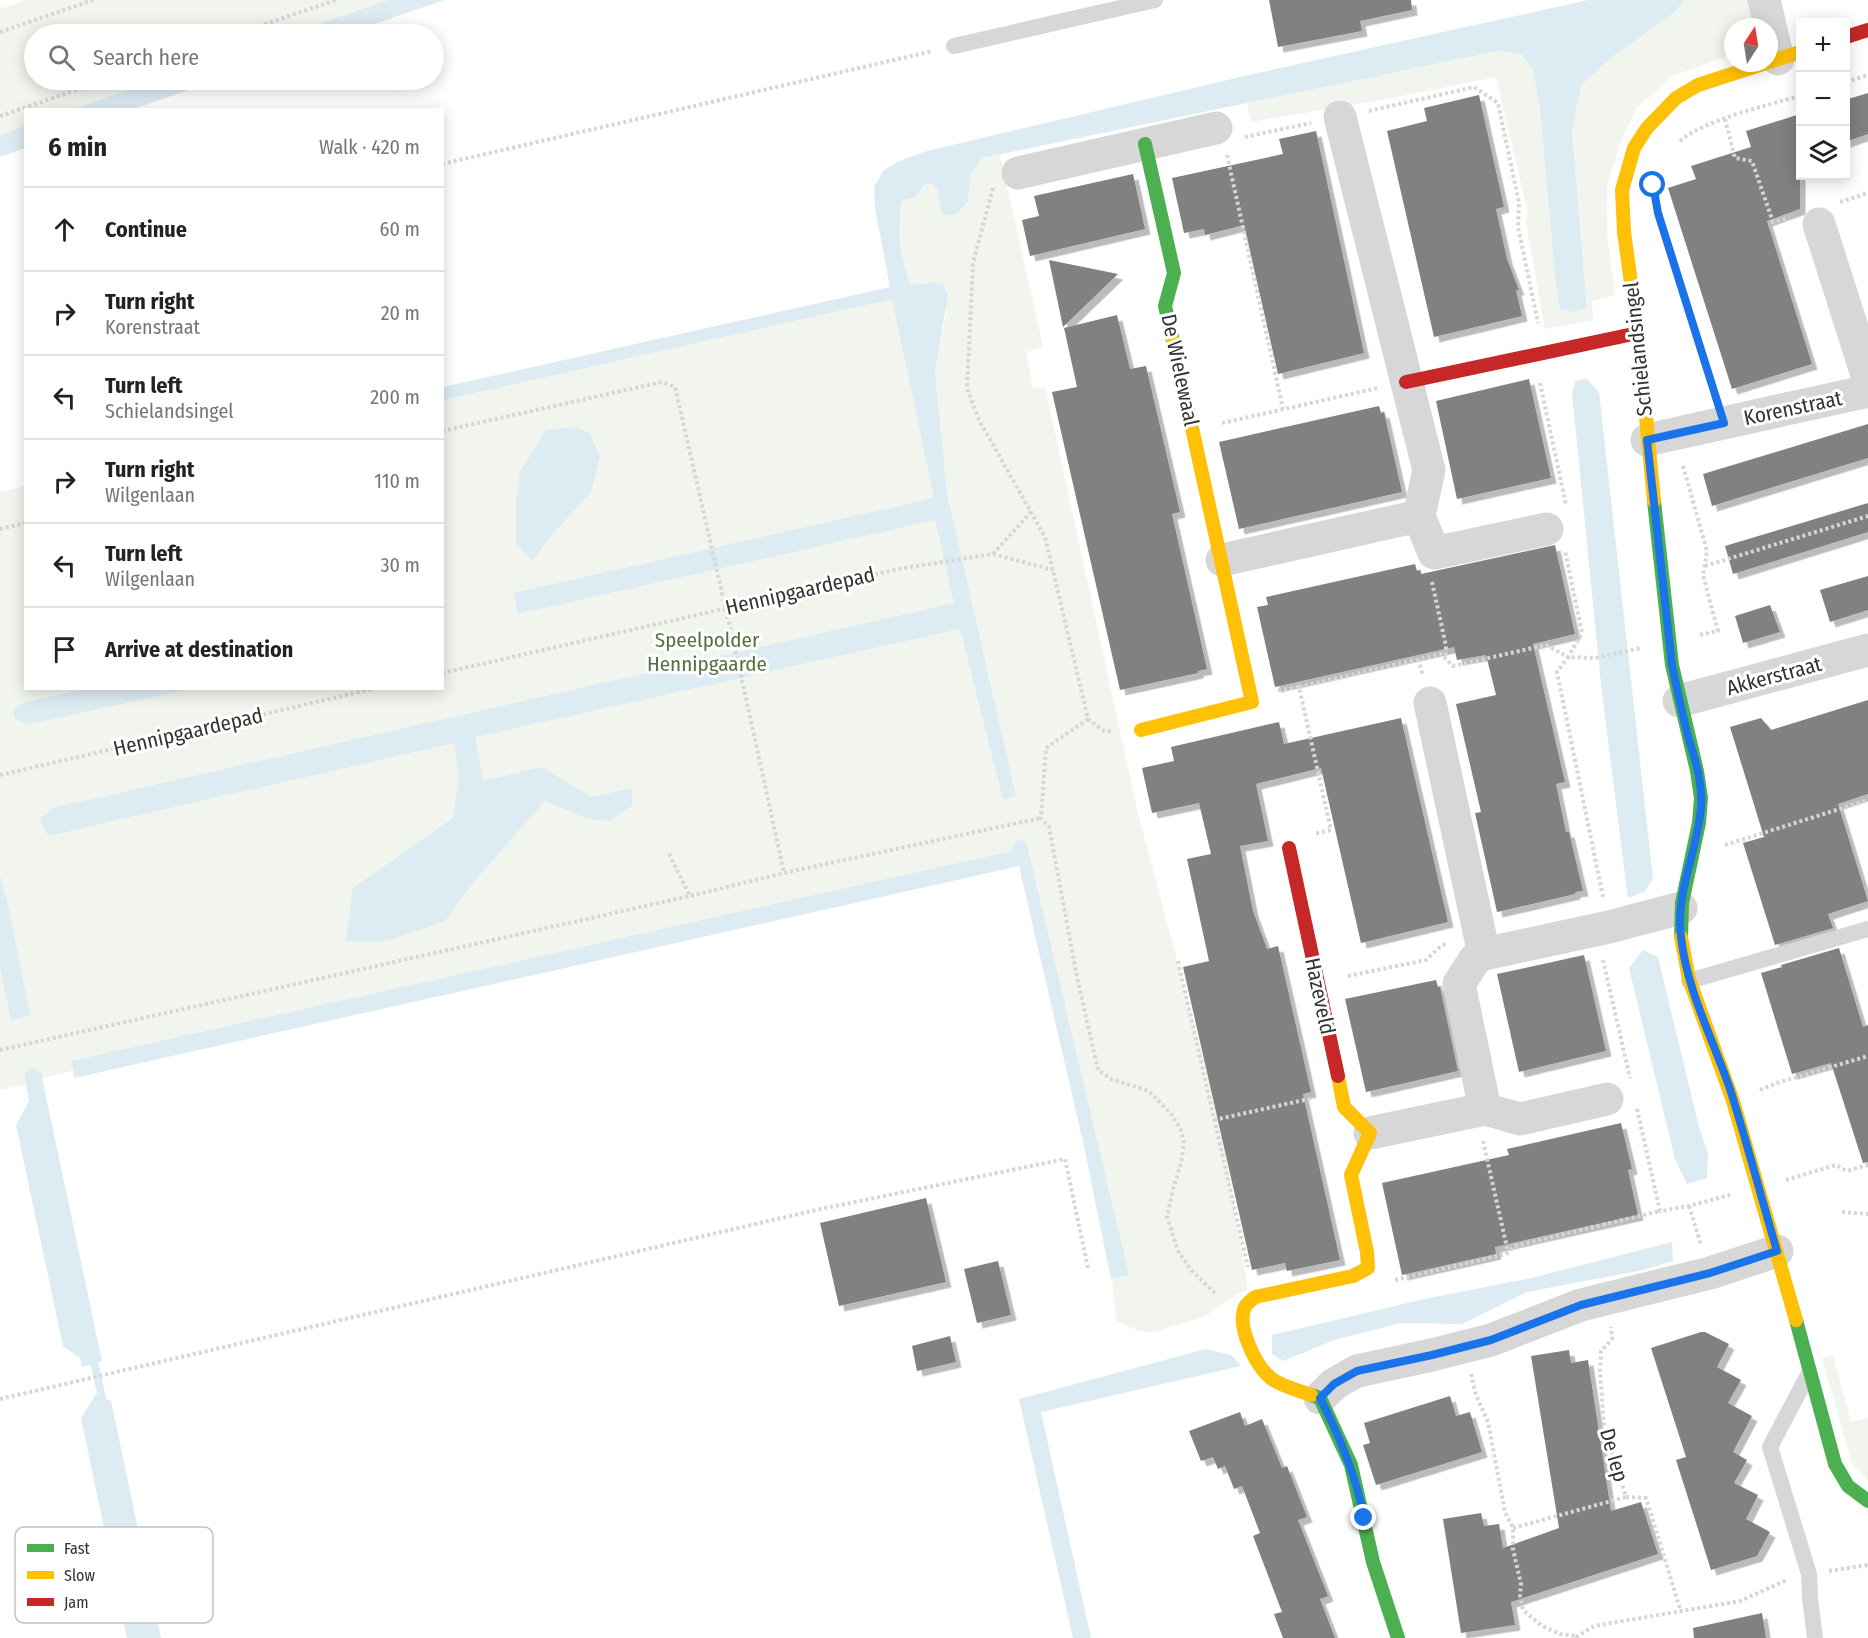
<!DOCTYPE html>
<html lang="en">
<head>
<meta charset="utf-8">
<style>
	body { margin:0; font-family:"Fira Sans Condensed",sans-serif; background:#f6f6f6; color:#222 }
	.controls { position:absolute; right:18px; top:18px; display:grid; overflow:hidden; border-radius:0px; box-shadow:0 3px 15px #0003 }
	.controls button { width:54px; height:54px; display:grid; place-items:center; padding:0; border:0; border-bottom:2px solid #e0e0e0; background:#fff; color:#222; font:30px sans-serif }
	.compass { position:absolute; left:1724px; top:18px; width:54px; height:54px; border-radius:50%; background:#fff; box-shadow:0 3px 15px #0003; rotate:12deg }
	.stop { position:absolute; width:18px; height:18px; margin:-14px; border:4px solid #1a73e8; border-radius:50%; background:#fff }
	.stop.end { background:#1a73e8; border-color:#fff; box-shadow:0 2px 6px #0008 }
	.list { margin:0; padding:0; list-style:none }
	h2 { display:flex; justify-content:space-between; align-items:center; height:78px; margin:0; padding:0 24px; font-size:26px }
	h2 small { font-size:20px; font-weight:400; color:#767676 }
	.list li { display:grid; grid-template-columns:39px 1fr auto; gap:18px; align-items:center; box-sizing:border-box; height:84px; padding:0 24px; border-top:2px solid #e0e0e0 }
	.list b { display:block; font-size:22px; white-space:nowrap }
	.list p { margin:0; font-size:20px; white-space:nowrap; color:#767676 }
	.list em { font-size:20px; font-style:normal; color:#767676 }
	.icon { flex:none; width:33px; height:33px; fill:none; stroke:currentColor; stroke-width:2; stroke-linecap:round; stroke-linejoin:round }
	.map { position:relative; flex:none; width:1868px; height:1638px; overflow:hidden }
	.search { position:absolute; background:#fff; box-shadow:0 3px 15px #0003; left:24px; top:24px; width:420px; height:66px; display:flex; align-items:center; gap:15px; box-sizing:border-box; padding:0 21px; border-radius:33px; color:#767676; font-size:22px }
	.panel { position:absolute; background:#fff; box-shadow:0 3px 15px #0003; left:24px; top:108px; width:420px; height:582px; border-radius:0px }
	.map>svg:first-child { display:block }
</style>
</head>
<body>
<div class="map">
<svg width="1868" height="1638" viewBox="0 0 1868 1638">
	<defs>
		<filter id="shadow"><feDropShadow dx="5.5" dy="5.5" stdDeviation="0" flood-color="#0004"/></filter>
	</defs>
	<rect width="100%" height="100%" fill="#fff"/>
	<!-- green -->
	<path fill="#f1f5ed" d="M27,0h361l-99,34h-255v46h125l-86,29 -47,1 -1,16 -25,9v-126z
		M1684,0h69l2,27h-22v27l-60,22 -36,31 -17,36 -13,43v47l8,62 -23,6 1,19 -48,9 -19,-106 2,-10 -32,-136 -114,23 -131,22 -4,-19 251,-52 23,3 12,15 7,42 15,164 32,32 -15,-176 9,-46 31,-28 63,-45z
		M1000,155l43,192 -17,5 7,37 12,-2 93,427 83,311 27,164 -13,6 -29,21 -52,16 -15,-1 -23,-10 -4,-43 -89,-419 -951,210v2l-30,7 -1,-2 -16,3 1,5 -26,6v-598l25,-6 1,202h416l1,-296 455,-102 118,506 -69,-303 -12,-120 11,-58 -3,-31c-13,-4 -18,3 -33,1l-7,-17 -3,-49 1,-19 15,-3 8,-12 8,-2 5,5 5,27 26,-14 3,-27 11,-16z
		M1833,1355l18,67 17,-4v63l-16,-17 -30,-106z"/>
	<!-- water -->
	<path fill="#ddebf3" d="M388,0h56l-98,34h-57z
		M1588,0h96l-9,12 -63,45 -31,28 -9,46 15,177 -14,4 -13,-3 -5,-34 -15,-164 -7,-41 -12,-16 -23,-3 -516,107 -11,16 -3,27 -12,14h-14l-5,-27 -5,-4 -8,1 -8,12 -15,4c-2,27 -2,58 9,83 14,3 20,-4 33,0l5,11 -13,78 12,120 69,303 -13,3 -43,-170 -485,108 8,44 59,-14 49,30 41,-9v18l-23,15 -21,-2 -43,-18 -69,78 -31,42 -58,20h-41l7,-53 100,-70 6,-41 -5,-34 -406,93 -8,-17 13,-11 901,-205 -19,-83 -418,94 -3,-21 407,-92 13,-4 -42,-198 -449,101v-13l447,-100 -15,-78 -1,-22 9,-16 16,-10 28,-10 313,-74z
		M159,80h59l-85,29h-60z
		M25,126v22l-25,9v-22z
		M1585,379l3,1 11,12 54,487 -8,12 -17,7 -26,-204 -30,-301 3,-12z
		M575,427l15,6 10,23 -9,36 -44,48 -14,21 -17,-17v-41l4,-31 26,-42z
		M88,688h102v1l-161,35 -14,-5 -2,-9 10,-7z
		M1016,840l10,1 103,434 -18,4 -27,-133 -65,-280 -945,212 -3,-17 941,-210z
		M0,875l8,30 22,110 -19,5 -11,-53z
		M1643,950l15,7 41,170 9,27 -1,24 -20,6 -12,-25 -46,-191z
		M32,1068l5,1 4,4 61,288 -20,6 -2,-9 -17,-12 -47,-221 13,-24 -5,-28z
		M1672,1242l1,19 -30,9 -116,22 -65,32 -61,-1 -67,17 -51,21 -11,-7v-19l148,-35 111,-22z
		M1206,1349l25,6 10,11 -200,46 50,226h-18l-54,-239z
		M96,1394l15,7 50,237h-34l-46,-220z"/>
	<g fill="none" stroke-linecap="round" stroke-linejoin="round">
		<!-- stream -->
		<path stroke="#ddebf3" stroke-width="8" d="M92,1352l12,55"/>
	</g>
	<!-- building -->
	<path fill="#818181" filter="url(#shadow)" d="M1269,0h142l1,10 -52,11 2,10 -84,16z
		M1868,93v41l-23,8v-42z
		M1479,95l25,112 -8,2 11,50 12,31h-3l6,26 -88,21 -47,-206 40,-10 -3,-13z
		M1800,114v95l-33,12 45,143 -80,25 -64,-201 28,-9 -5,-13 60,-19 -5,-16z
		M1316,131l48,222 -86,21 -34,-149 -39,10 -1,-6 -20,4 -12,-55 111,-24 -4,-15z
		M1133,174l12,55 -115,27 -8,-36 17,-4 -5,-20z
		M1049,260l69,14 -55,53z
		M1117,315l13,54 16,-3 34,146 -8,2 35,155 -9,2v2l-78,17 -68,-298 25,-5 -13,-59z
		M1529,379l22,99 -94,21 -21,-98z
		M1379,406l2,7 3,-1 18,80 -163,37 -20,-87z
		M1868,424v34l-156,48 -9,-32z
		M1868,503v29l-135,42 -8,-28z
		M1555,545l20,89 -42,10 32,138 -9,2 10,48h3l14,59 -8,1v2l-78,18 -22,-99 6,-1 -25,-108 40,-9 -10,-40 -29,5 -3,-13 -179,40 -18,-80 11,-2 -2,-8 149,-33 2,7 3,-1 1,4z
		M1868,576v34l-38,12 -10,-32z
		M1770,605l10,27 -37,11 -8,-27z
		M1868,700v94l-30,10 30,97 -40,13 5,14 -58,17 -32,-102 21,-6 -34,-110 31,-9 10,12z
		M1401,718l47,204 -87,21 -40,-175 -65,16 12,57 -28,5 13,65 14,38 11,-3 33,146 -8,2 37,166 -53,11 -2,-8 -33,7 -69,-303 26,-6 -22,-102 24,-5 -12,-51 -47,10 -10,-45 32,-7 -3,-14 108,-25 5,22z
		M1839,948l24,79 5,-2v137l-5,1 -32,-100 -39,11 -31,-101 21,-6 -1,-2z
		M1584,955l22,96 -87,21 -22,-98z
		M1436,980l2,7h2l18,84 -92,21 -21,-93z
		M1621,1123l11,46 -4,1 10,45 -143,32 1,7 -94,21 -20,-92 127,-28 -2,-6z
		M926,1198l20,84 -107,24 -19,-83z
		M998,1261l13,54 -34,8 -13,-54z
		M1701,1332h4l24,12 -12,23 24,13 -13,23 24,13 -19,36 14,8 -13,23 24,12 -12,24 24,13 -13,24 -46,14 -35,-110 10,-3 -35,-109z
		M950,1336l6,26 -39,9 -5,-25z
		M1569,1350l2,13 17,-3 23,151 30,-9 17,52 -147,48 4,23 -54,8 -18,-114 38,-6 3,13 15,-2 4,24 56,-20 -28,-172z
		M1450,1396l6,20 14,-4 12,40 -106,33 -13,-40 7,-2 -6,-20z
		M1240,1412l5,14 17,-7 20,49 5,-2 20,51 -9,3 30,76 -8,3 15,39h-52l-9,-24 8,-2 -29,-76 7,-3 -18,-47 -8,3 -9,-23 -7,3 -5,-12 -12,4 -12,-30z
		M1762,1613l4,25h-72l-1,-10z"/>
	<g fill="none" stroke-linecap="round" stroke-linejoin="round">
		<!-- path -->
		<path stroke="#d6d6d6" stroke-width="4" stroke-dasharray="3 3" stroke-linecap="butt" d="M0,32l93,-32
			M236,34l100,-34
			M1846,82l22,-7
			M1369,111l105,-24 24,16 21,100 -1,24 20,96
			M0,116l106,-36
			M1725,119l10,39 17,3 21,61 16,-4
			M1245,137l66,-14
			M1680,141c24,-21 88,-36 120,-45
			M1227,155l56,254
			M442,164l491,-113
			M993,188l-20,75 -6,125 12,32 66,117 43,182 16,12h8
			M1655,200l60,194
			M1840,202l28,-9
			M1540,383l26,122
			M1222,423l156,-35
			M442,431l220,-49 13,5 69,302 40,184
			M1683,466l24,85 -4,24 15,56 -20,4
			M0,529l26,-6
			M993,554l39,-43
			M1705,566l163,-50
			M1432,582l14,64v11
			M1418,659l5,17
			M442,673l457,-104 94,-15 60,16
			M1299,687l142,-33 12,12 93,-21 22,12 14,-24 -17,-82
			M1278,690l21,-3 32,143 -17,4
			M1088,719l-42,29 -5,70 8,9 28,150 21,93 13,9 38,12 23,24 9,15 3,14 -3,19 -8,26 -6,28 11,34 13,19 26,25
			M0,775l377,-87
			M1725,845l143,-45
			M669,854l21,42
			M1603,897l-46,-225 11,-15 27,1 46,-10
			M1603,960l27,118
			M1178,961l70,306
			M1348,976l78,-16 16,-15 5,-1
			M0,1050l690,-154 94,-23 257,-55
			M1760,1090l17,-7 91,-27
			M1637,1109l23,102 29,-5 41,-11
			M1214,1120l99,-22
			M1483,1141l25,111
			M1786,1180l50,-15 11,6 21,-6
			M1689,1206l12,39
			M1842,1212l26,2
			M1395,1280l111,-26 9,-8 145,-35
			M1471,1374l5,21 12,27 17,90 8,16v21l8,35 -1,12 3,14 19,16 18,8 17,2v2
			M0,1399l816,-189 249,-51 23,109
			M1626,1497l20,1 35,114
			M1513,1528l113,-31 -22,-71 -4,-55 1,-20 11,-12 -1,-12
			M1829,1571l39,-6
			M1576,1637l18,-11 146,-25 47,-21"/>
		<!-- lane -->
		<path stroke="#d7d7d7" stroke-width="16" d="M954,46l201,-46
			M1689,981l179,-52
			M1809,1373l-39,74 39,127 1,24 5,40"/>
		<!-- street -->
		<path stroke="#d7d7d7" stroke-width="33" d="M1764,0l14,59
			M1018,173l198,-45
			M1819,224l49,154
			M1647,440l221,-49
			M1419,516l15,37 113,-24
			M1222,560l197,-44 10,-46 -89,-353
			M1679,701l189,-51
			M1430,703l54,251
			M1485,1109l-26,-125 16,-25 9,-5 125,-27 72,-19
			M1370,1133l115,-24 35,10 87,-20
			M1320,1398l14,-14 23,-13 75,-16 59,-15 90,-35 129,-32 67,-22"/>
		<!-- fast -->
		<path stroke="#4caf50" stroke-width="14" d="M1145,144l29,129 -9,33 8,35
			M1654,501l18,164 25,106 4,27 -2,25 -17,80 -1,34
			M1796,1320l39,144 13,22 20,15
			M1311,1395l9,3 31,67 22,97 25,76"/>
		<!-- slow -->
		<path stroke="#ffc107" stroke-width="14" d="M1769,62l31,-10
			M1654,501l-16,-168 -14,-101 -2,-42 12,-42 13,-20 29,-30 22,-13 68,-22
			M1141,730l111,-28 -79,-361
			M1681,937l8,42 44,122 63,219
			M1311,1395c-13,-5 -28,-8 -39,-16 -16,-12 -36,-53 -27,-72 2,-4 7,-7 10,-10l98,-21 15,-8 -1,-16 -16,-77 19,-42 -26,-26 -6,-31"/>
		<!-- jam -->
		<path stroke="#c62828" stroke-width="14" d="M1846,37l22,-7
			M1406,382l232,-49
			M1289,848l49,228"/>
	</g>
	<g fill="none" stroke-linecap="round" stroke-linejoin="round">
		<!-- route -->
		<path stroke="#1a73e8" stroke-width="8" d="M1364,1518c-8,-43 -24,-81 -44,-120l14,-14 23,-13 75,-16 59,-15 90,-35 129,-32 67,-22c-16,-54 -30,-109 -47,-162 -17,-50 -43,-98 -49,-152 -6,-45 17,-86 20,-130 2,-24 -6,-47 -13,-71 -6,-23 -11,-47 -16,-71l-25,-225 77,-17 -66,-210 -5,-28"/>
	</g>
	<g text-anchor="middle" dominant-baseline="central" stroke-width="6" stroke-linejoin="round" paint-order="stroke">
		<!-- street labels -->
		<g font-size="21" fill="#333" stroke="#fff">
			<text transform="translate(1638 349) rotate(-96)">Schielandsingel</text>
			<text transform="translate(1180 370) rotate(78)">De Wielewaal</text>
			<text transform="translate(1793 408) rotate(-12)">Korenstraat</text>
			<text transform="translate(800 591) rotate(-13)">Hennipgaardepad</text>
			<text transform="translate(1774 676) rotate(-15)">Akkerstraat</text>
			<text transform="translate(188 732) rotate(-13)">Hennipgaardepad</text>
			<text transform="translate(1320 996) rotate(78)">Hazeveld</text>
			<text transform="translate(1614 1455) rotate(74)">De Iep</text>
		</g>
		<!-- park labels -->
		<g font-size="21" fill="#56703f" stroke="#fff">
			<text x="707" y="640">Speelpolder<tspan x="707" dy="24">Hennipgaarde</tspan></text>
		</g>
	</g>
	<!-- legend -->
	<rect x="15" y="1527" width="198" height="96" rx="9" fill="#fff" stroke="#c2c2c2" stroke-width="1.5"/>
	<rect x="27" y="1544" width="27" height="8" fill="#4caf50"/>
	<rect x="27" y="1571" width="27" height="8" fill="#ffc107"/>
	<rect x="27" y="1598" width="27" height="8" fill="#c62828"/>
	<g font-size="16" fill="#333">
		<text x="64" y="1554">Fast</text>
		<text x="64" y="1581">Slow</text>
		<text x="64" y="1608">Jam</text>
	</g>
</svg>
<div class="controls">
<button>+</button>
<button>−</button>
<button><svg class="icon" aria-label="layers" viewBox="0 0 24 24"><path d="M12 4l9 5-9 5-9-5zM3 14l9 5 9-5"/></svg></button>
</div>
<svg class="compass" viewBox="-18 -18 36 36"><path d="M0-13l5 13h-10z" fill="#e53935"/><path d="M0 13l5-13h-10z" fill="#767676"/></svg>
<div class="stop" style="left:1653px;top:185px"></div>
<div class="stop end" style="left:1364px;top:1518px"></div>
<div class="search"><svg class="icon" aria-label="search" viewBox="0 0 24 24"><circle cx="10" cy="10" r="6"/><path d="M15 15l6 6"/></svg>Search here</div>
<section class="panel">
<h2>6 min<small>Walk · 420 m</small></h2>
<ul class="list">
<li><svg class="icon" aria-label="ahead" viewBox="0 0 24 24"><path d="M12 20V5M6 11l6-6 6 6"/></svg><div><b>Continue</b></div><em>60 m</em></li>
<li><svg class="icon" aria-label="right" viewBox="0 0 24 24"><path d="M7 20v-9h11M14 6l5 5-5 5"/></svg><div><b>Turn right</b><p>Korenstraat</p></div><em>20 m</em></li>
<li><svg class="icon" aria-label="left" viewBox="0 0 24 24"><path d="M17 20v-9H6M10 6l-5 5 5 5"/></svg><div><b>Turn left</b><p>Schielandsingel</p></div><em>200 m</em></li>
<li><svg class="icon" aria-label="right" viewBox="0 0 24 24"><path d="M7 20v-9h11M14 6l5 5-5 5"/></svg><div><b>Turn right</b><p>Wilgenlaan</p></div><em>110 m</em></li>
<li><svg class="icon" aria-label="left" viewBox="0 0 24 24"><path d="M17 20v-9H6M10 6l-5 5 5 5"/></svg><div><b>Turn left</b><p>Wilgenlaan</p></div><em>30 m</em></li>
<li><svg class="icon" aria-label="arrive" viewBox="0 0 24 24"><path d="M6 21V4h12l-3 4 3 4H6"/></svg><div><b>Arrive at destination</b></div></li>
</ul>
</section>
</div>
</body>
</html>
